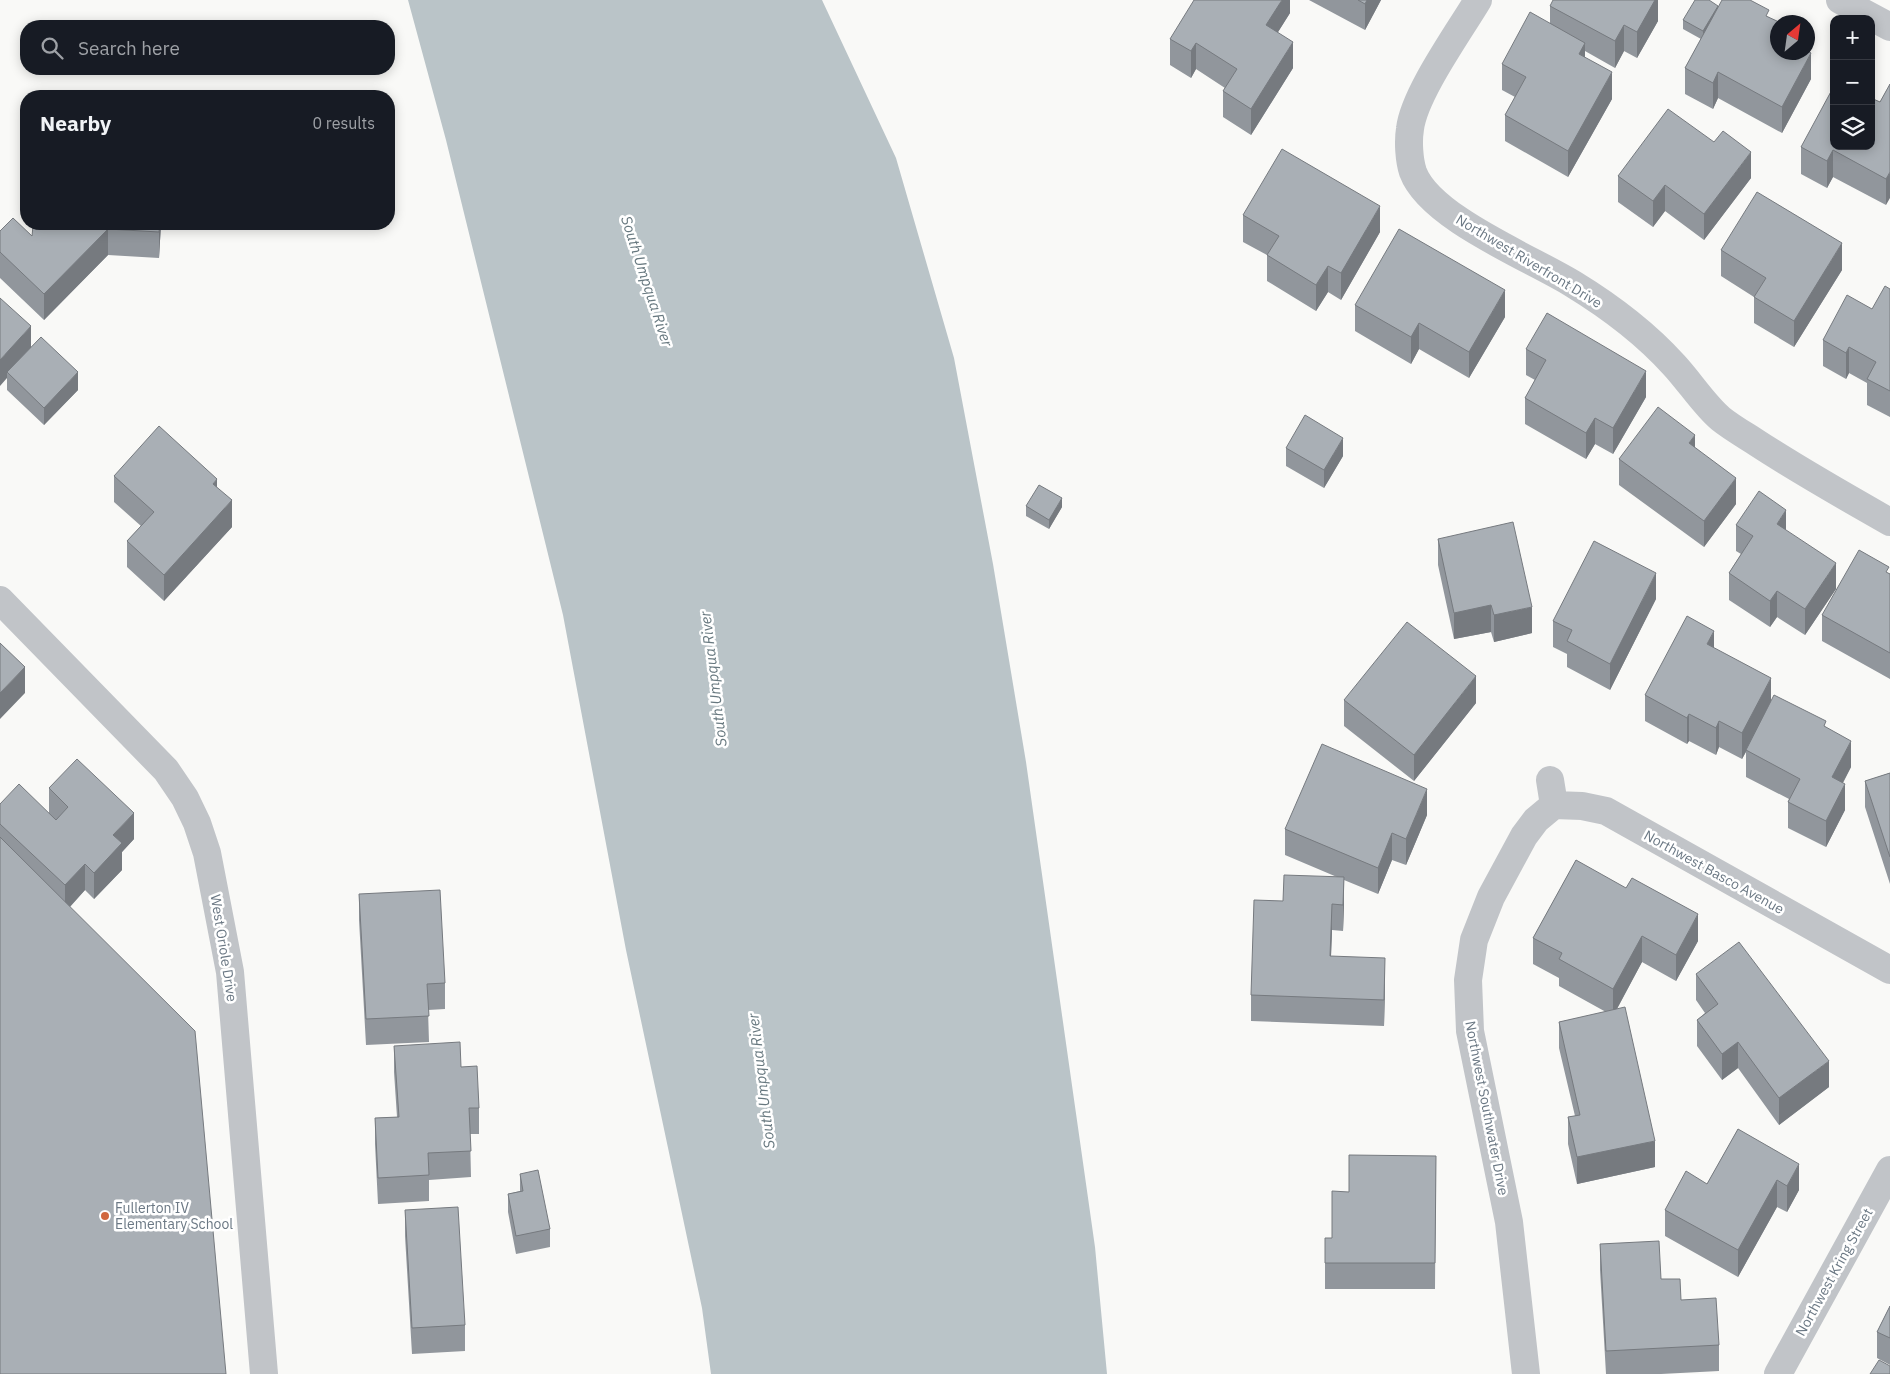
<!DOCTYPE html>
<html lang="en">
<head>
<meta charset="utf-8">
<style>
	body { margin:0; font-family:"IBM Plex Sans",sans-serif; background:#242831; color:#f1f3f6 }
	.controls { position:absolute; right:15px; top:15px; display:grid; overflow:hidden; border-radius:10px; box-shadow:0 2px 12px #0003 }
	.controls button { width:45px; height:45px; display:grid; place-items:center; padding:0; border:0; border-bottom:1px solid #363941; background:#171b24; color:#f1f3f6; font:25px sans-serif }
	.compass { position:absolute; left:1770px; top:15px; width:45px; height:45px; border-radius:50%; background:#171b24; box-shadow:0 2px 12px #0003; rotate:29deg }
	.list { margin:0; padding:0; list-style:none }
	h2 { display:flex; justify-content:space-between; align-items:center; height:65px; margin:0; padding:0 20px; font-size:21px }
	h2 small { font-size:16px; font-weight:400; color:#9ea1a6 }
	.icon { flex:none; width:28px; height:28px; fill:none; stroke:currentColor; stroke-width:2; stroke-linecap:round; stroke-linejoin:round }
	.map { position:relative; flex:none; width:1890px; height:1374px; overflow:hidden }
	.search { position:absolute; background:#171b24; box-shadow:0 2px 12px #0003; left:20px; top:20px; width:375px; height:55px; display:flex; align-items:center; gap:12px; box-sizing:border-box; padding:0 18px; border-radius:20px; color:#9ea1a6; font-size:19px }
	.panel { position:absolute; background:#171b24; box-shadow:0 2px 12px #0003; left:20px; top:90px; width:375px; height:140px; border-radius:20px }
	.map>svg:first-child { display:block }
</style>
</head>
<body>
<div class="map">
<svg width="1890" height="1374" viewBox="0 0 1890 1374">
	<rect width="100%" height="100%" fill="#f9f9f7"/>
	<!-- water -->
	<path fill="#bac4c8" d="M408,0h414l74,158 58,200 39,206 33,198 69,485 12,127h-396l-9,-66 -76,-358 -63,-335 -117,-475z"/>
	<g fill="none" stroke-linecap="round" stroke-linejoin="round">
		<!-- minor -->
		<path stroke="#c1c4c8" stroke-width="28" d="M1478,0c-19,32 -64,94 -68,129 -2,12 -1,31 3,43 17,46 118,86 160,112 36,22 73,50 101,81 15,16 31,41 47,54 10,8 22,15 33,22 44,29 90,55 136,81
			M1840,0l50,27
			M0,600l166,170 19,28 12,25 10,30 23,119 34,402
			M1550,780l4,25 28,1 24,5 284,159
			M1526,1374l-17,-152 -39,-191 -2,-51 6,-40 17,-43 33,-61 12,-16 18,-15
			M1778,1374l112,-204"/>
	</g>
	<!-- wall -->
	<path fill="#91969c" d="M1290,0v13l-12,19 15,36 -42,67 -28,-18v-26l2,-3 -29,-19 -5,9 -21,-13v-26z
		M1309,0h72l-16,30z
		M1658,0v21l-21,37 -13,-7 -9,17 -30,-17v6l27,42 -44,78 -63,-36v-26l10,-18 -13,-7v-26l48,-41v-17z
		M1718,6l51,11 42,62 -29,54 -64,-35 -5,11 -28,-15v-26l16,-29 -18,-10v-9z
		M1890,84l-4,121 -53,-28 -6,11 -26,-14v-27l79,-45z
		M1618,176l133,2 -47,62 -39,-29 -12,16 -35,-25z
		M1243,215l137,17 -39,68 -13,-8 -12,19 -49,-30v-26l-24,-13z
		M35,224h126l-2,34 -51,-3 -64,65 -44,-42v-47l32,5z
		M1721,250l121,20 -48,77 -40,-24v-26l-33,-21z
		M1890,289v128l-23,-12v-22l-18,-10 -3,6 -23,-13v-26l49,-31z
		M0,298l31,50 47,42 -34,35 -37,-35v-12z
		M1355,305l150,12 -36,61 -50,-29 -8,15 -56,-33z
		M1526,349l120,48 -33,57 -18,-10 -9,15 -61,-35v-26l10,-18 -9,-5z
		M1286,448l57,8 -19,32 -38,-22z
		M1695,448l41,56 -32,43 -85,-62v-26z
		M114,476l103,11 15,40 -68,74 -37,-34v-26l14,-15 -27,-24z
		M1026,506l36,1 -13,22 -23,-13z
		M1736,525l50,5 50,59 -31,46 -28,-18 -7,10 -41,-27v-27l12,-19 -5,-3z
		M1438,539l94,94 -38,9 -3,-10 -37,7 -16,-74z
		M1889,573l1,1v105l-68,-38v-26z
		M1656,599l-46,91 -43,-23v-13l-14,-7v-26z
		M1714,648l57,54 55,25 25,40 -8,16 2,27 -19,37 -38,-19v-26l1,-3 -43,-22v-25l-4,7 -23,-12 -3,8 -27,-14 -2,3 -42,-23v-26z
		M1344,700l132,3 -62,78 -70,-55z
		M1890,773v111l-25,-77v-26z
		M49,788l85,51 -12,13v18l-28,29 -9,-9 -15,17 -70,467v-570l49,9z
		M1427,815l-21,50 -14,-5 -14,34 -34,-14v24l-1,27 -11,-1 -1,26 54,28 -1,42 -133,-5v-26l32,-94 54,-24 -52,-22v-26z
		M1576,860l122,81 -22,40 -34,-19 -25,47 38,158 -78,17 -9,-40v-27l7,-1 -16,-68v-26l47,-10 -47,-26v-8l-26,-14v-26z
		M359,894l86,89v26l-17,1 1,32 -63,3 -7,-125z
		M1696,974l133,113 -50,38 -41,-57 -16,12 -25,-34v-26l8,-7 -9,-13z
		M394,1046l67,21 18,41v26h-9l1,43 -42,3v21l-51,3 -3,-60v-26l22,-1 -3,-45z
		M1738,1129l61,61 -12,22 -10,-5 -39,70 -73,-41v-26l42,-26z
		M1436,1156l-1,133h-110v-51h7l17,-46z
		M520,1174l30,55v18l-34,7 -8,-42v-18l12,-3z
		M405,1210l60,115v26l-53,3 -7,-118z
		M1600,1244l61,35 20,21 38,45v26l-58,3h-55l-6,-104z
		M1890,1306v59l-13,-7v-26z"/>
	<!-- shaded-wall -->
	<path fill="#767a7f" d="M1282,0h8v13l-24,38v-26z
		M1367,0h14l-16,30v-26z
		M1647,0h11v21l-21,37v-26z
		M1718,6l-15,34v-9z
		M1624,25v26l-9,17v-27z
		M1293,42v26l-42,67v-26z
		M1196,43v26l-5,9v-27z
		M1585,43v26l-6,-15z
		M1811,53v26l-29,54v-26z
		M1612,72v27l-44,78v-26z
		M1718,72v26l-5,11v-26z
		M1833,150v27l-6,11v-27z
		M1751,152v26l-47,62v-26z
		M1890,172v26l-4,7v-26z
		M1665,185v26l-12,16v-26z
		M1380,206v26l-39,68v-27z
		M160,224h1l-2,34v-26z
		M108,229v26l-64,65v-26z
		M1842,243v27l-48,77v-26z
		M1328,266v26l-12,19v-26z
		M1505,290v27l-36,61v-26z
		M1419,323v26l-8,15v-27z
		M31,326v26l-24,20v6l-7,8v-26z
		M1849,347v26l-3,6v-26z
		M1646,371v26l-33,57v-26z
		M78,372v18l-34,35v-17z
		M1595,418v26l-9,15v-26z
		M1695,435v26l-6,-18z
		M1343,438v18l-19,32v-18z
		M1736,478v26l-32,43v-26z
		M217,479v27l-4,-22z
		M1062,498v9l-13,22v-9z
		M232,500v27l-68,74v-26z
		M1786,510v26l-9,-12z
		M1836,563v26l-31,46v-26z
		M1656,573v26l-46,91v-26z
		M1777,591v26l-7,10v-26z
		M1491,605v27l-37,7v-26z
		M1532,607v26l-38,9v-27z
		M1714,631v26l-7,-13z
		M25,667v26l-25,26v-26z
		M1476,676v27l-62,78v-26z
		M1771,678v26l-29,55v-26z
		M1689,714v27l-2,3v-26z
		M1719,721v26l-3,8v-27z
		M1851,741v26l-19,36v-26z
		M1845,784v26l-19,37v-26z
		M1427,789v26l-21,50v-26z
		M134,813v26l-12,13v18l-28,29v-26l19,-38z
		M1392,833v27l-14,34v-26z
		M85,864v26l-20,22v-27z
		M1344,877v27l-1,27v-26z
		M1332,904v26l-2,52v-26z
		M1698,914v27l-22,40v-26z
		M1642,936v26l-29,54v-27z
		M1385,958v26l-1,42v-26z
		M1738,1042v26l-16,12v-26z
		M1829,1061v26l-50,38v-27z
		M1655,1141v26l-78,17v-27z
		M1799,1164v26l-12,22v-26z
		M1777,1180v27l-39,70v-27z"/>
	<!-- building -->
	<path fill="#a9afb5" stroke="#767a7f" d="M1194,0h88l-16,25 27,17 -42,67 -28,-18 14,-22 -41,-26 -5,8 -21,-12z
		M1358,0h9l-2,4z
		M1553,0h102l-18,32 -13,-7 -9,16 -65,-35z
		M1695,0h14l9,6 -15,25 -20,-11z
		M1722,0h28l19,10 -3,6 13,6h-1v30h30v-1l3,2 -29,54 -64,-35 -5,11 -28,-15z
		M1530,12l55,31 -6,11 33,18 -44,79 -63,-36 21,-38 -24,-13z
		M1890,84v88l-4,7 -53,-29 -6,11 -26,-14 33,-61v60h37v-48l9,4z
		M1668,109l46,33 9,-11 28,21 -47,62 -39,-29 -12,16 -35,-25z
		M1282,149l98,57 -39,67 -13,-7 -12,19 -49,-30 12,-19 -36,-21z
		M1757,192l85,51 -48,78 -40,-24 12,-19 -45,-28z
		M13,218l19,18 1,-10 2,-2h125l-1,8 -51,-3 -64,65 -44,-42v-21z
		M1399,229l106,61 -36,62 -50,-29 -8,14 -56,-32z
		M1885,286l5,3v102l-23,-12 9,-17 -27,-15 -3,6 -23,-13 24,-45 25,14z
		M0,298l31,28 -31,34z
		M1547,313l99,58 -33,57 -18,-10 -9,15 -61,-35 21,-38 -20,-11z
		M41,337l37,35 -34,36 -37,-36z
		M1658,407l37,28 -6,8 47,35 -32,43 -85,-62z
		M1305,415l38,23 -19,32 -38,-22z
		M159,426l58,53 -4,5 19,16 -68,75 -37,-34 27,-29 -40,-36z
		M1039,485l23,13 -13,22 -23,-14z
		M1759,491l27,19 -9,14 59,39 -31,46 -28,-18 -7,10 -41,-28 24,-37 -17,-11z
		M1513,522l19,85 -38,8 -3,-10 -37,8 -16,-74z
		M1594,541l62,32 -46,91 -43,-23 5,-11 -19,-9z
		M1859,550l30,17 -3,5 4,2v79l-68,-38z
		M1687,616l27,15 -7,13 64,34 -29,55 -23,-12 -3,7 -27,-14 -2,4 -42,-23z
		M1407,622l69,54 -62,79 -70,-55z
		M0,643l25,24 -25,26z
		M1774,695l52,26 -2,5 27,15 -19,36 13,7 -19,37 -38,-19 12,-23 -54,-29z
		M1322,744l105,45 -21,50 -14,-6 -14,35 -93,-39z
		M77,759l57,54 -21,22 9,8 -28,30 -9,-9 -20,21 -65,-61v-20l19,-20 37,36 12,-13 -19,-19z
		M1890,773v84l-25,-76z
		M0,837l195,194 31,343h-226z
		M1576,860l50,28 6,-10 66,36 -22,41 -34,-19 -29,53 -54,-30 3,-6 -29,-15z
		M1284,875l60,2 -1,28 -11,-1 -2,52 55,2 -1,42 -133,-5 3,-95 29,1z
		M440,890l5,93 -18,1 2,32 -63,3 -7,-125z
		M1739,942l90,119 -50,37 -41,-56 -16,12 -25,-34 21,-16 -22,-30z
		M1625,1007l30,134 -78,16 -9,-40 12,-2 -21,-93z
		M460,1042l1,25 16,-1 2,42h-10l2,43 -43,2 1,22 -51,3 -3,-60 24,-1 -5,-71z
		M1738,1129l61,35 -12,22 -10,-6 -39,70 -73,-40 21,-39 21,13z
		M1349,1155l87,1 -1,107h-110v-25h7v-47l17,1z
		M538,1170l12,59 -34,7 -8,-42 15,-3 -3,-17z
		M458,1207l7,118 -53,3 -7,-118z
		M1659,1241l2,38h19l1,21 35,-2 3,47 -113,6 -6,-107z
		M1890,1306v32l-13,-6z
		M1879,1360l11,6v8h-20z"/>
	<!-- markers -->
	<circle fill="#d1673f" stroke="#fff" stroke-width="2" cx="105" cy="1216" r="5"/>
	<g text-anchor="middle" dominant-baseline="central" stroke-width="5" stroke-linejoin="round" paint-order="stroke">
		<!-- street labels -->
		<g font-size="14" fill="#6b7884" stroke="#fff">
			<text transform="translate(1529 261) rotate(31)">Northwest Riverfront Drive</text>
			<text transform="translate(1714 872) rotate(29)">Northwest Basco Avenue</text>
			<text transform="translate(224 948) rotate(81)">West Oriole Drive</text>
			<text transform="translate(1487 1108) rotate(79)">Northwest Southwater Drive</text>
			<text transform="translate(1834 1272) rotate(-61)">Northwest Kring Street</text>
		</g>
		<!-- poi labels -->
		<g font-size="14" fill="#6b7884" stroke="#fff" text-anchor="start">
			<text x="115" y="1208">Fullerton IV<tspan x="115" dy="16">Elementary School</tspan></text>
		</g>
		<!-- water labels -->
		<g font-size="15" font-style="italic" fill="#67787f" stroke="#fff">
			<text transform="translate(647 281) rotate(72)">South Umpqua River</text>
			<text transform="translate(713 679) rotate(-97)">South Umpqua River</text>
			<text transform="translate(761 1081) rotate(-97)">South Umpqua River</text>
		</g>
	</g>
</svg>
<div class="controls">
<button>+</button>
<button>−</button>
<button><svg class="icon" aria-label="layers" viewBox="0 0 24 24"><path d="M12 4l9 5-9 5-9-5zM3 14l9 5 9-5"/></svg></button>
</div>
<svg class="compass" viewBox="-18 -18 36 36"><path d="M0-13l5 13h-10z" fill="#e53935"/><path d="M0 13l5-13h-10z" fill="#9ea1a6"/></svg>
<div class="search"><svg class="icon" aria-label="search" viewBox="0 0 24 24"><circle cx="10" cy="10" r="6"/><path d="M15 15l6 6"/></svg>Search here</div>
<section class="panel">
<h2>Nearby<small>0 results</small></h2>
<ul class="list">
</ul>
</section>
</div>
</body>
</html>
